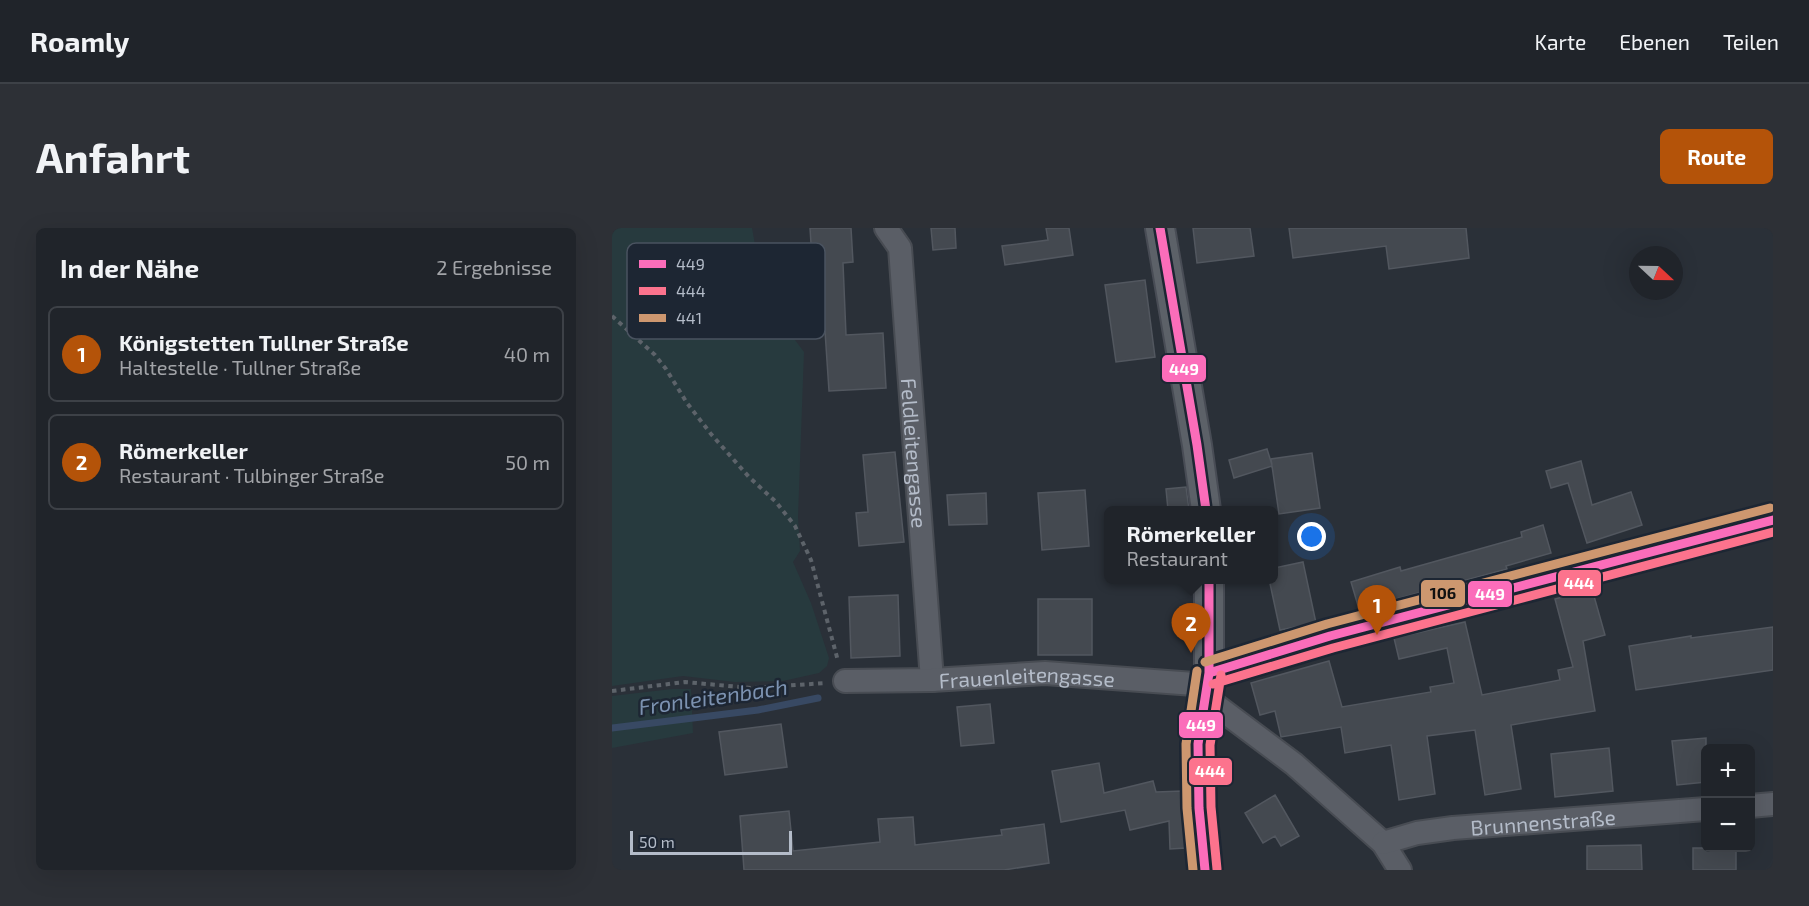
<!DOCTYPE html>
<html lang="de">
<head>
<meta charset="utf-8">
<style>
	body { margin:0; font-family:"Exo 2",sans-serif; background:#2d3036; color:#f1f3f6 }
	.controls { position:absolute; right:18px; bottom:18px; display:grid; overflow:hidden; border-radius:9px; box-shadow:0 6px 24px #0002 }
	.controls button { width:54px; height:54px; display:grid; place-items:center; padding:0; border:0; border-bottom:2px solid #3d4147; background:#20242a; color:#f1f3f6; font:30px sans-serif }
	.compass { position:absolute; left:1017px; top:18px; width:54px; height:54px; border-radius:50%; background:#20242a; box-shadow:0 6px 24px #0002; rotate:112deg }
	.scale { position:absolute; left:18px; bottom:15px; width:162px; box-sizing:border-box; padding-left:6px; border:3px solid #b4bcc9; border-top:0; font-size:16px; line-height:21px; white-space:nowrap; color:#b4bcc9; -webkit-text-stroke:4px #1d2633; paint-order:stroke }
	.you { position:absolute; left:700px; top:309px; width:21px; height:21px; margin:-15px; border:4px solid #fff; border-radius:50%; background:#1a73e8; box-shadow:0 0 0 9px #1a73e833 }
	.badge { display:grid; place-items:center; width:39px; height:39px; border-radius:50%; background:#b45309; color:#fff; font-size:20px; font-weight:700 }
	.pin { position:absolute; translate:-50% -50px; filter:drop-shadow(0 2px 3px #0008) }
	.pin::after { content:''; position:absolute; top:32px; width:21px; height:18px; background:inherit; clip-path:polygon(0 0,100% 0,50% 100%) }
	.popup { position:absolute; left:492px; top:278px; width:174px; height:78px; box-sizing:border-box; display:grid; place-content:center; border-radius:9px; background:#20242a; filter:drop-shadow(0 2px 4px #0005); font-size:20px; white-space:nowrap; color:#a2a4a8 }
	.popup b { font-size:22px; color:#f1f3f6 }
	.popup::after { content:''; position:absolute; left:50%; top:100%; margin-left:-12px; border:12px solid transparent; border-top-color:#20242a }
	.list { margin:0; padding:0; list-style:none }
	h2 { display:flex; justify-content:space-between; align-items:center; height:78px; margin:0; padding:0 24px; font-size:26px }
	h2 small { font-size:20px; font-weight:400; color:#a2a4a8 }
	.list li { display:grid; grid-template-columns:39px 1fr auto; gap:18px; align-items:center; box-sizing:border-box; height:96px; margin:0 12px 12px; padding:0 12px; border:2px solid #3d4147; border-radius:9px }
	.list b { display:block; font-size:22px; white-space:nowrap }
	.list p { margin:0; font-size:20px; white-space:nowrap; color:#a2a4a8 }
	.list em { font-size:20px; font-style:normal; color:#a2a4a8 }
	.map { position:relative; flex:none; width:1161px; height:642px; overflow:hidden; border-radius:9px }
	header { display:flex; align-items:center; gap:36px; box-sizing:border-box; height:84px; padding:0 30px; background:#20242a; border-bottom:2px solid #3d4147 }
	header strong { font-size:28px }
	nav { display:flex; gap:33px; margin-inline-start:auto; font-size:21px }
	.intro { display:flex; align-items:center; justify-content:space-between; box-sizing:border-box; height:144px; padding:0 36px }
	h1 { margin:0; font-size:42px }
	.button { padding:15px 27px; border-radius:9px; background:#b45309; color:#fff; font-size:21px; font-weight:700 }
	main { display:flex; gap:36px; padding:0 36px }
	aside { flex:1; background:#20242a; border-radius:9px; box-shadow:0 6px 24px #0002 }
	.map>svg:first-child { display:block }
</style>
</head>
<body>
<header>
<strong>Roamly</strong>
<nav><a>Karte</a><a>Ebenen</a><a>Teilen</a></nav>
</header>
<div class="intro"><h1>Anfahrt</h1><a class="button">Route</a></div>
<main>
<aside>
<h2>In der Nähe<small>2 Ergebnisse</small></h2>
<ul class="list">
<li><span class="badge">1</span><div><b>Königstetten Tullner Straße</b><p>Haltestelle · Tullner Straße</p></div><em>40 m</em></li>
<li><span class="badge">2</span><div><b>Römerkeller</b><p>Restaurant · Tulbinger Straße</p></div><em>50 m</em></li>
</ul>
</aside>
<div class="map">
<svg width="1161" height="642" viewBox="0 0 1161 642">
	<rect width="100%" height="100%" fill="#2a3038"/>
	<!-- green -->
	<path fill="#273a3e" d="M0,0h140l13,72 39,52 -6,165 2,34 -7,11 18,41 18,55 -2,8 -8,7 -36,8 -48,1 -52,-6 -71,10z
		M60,461h19l2,44 -81,15v-52z"/>
	<g fill="none" stroke-linecap="round" stroke-linejoin="round">
		<!-- stream -->
		<path stroke="#384963" stroke-width="7" d="M0,500l146,-18 60,-12"/>
	</g>
	<!-- building -->
	<path fill="#444950" stroke="#52575f" stroke-width="1.5" d="M198,0h41l2,34 -10,1 3,72 37,-2 3,55 -57,3 -5,-75 -20,1v-23l-20,1v-19l29,-1z
		M319,0h24l1,20 -23,2z
		M434,0h23l4,27 -68,10 -3,-19 46,-6z
		M581,0h57l4,28 -57,7z
		M677,0h177l3,30 -80,11 -3,-23 -93,12z
		M533,52l10,77 -39,5 -11,-77z
		M655,221l5,16 -1,-6 41,-6 8,55 -41,6 -7,-48 -38,12 -5,-18z
		M283,224l9,90 -45,4 -3,-33 12,-1 -5,-57z
		M969,233l11,44 39,-13 11,33 -55,18 -19,-60 -17,5 -5,-17z
		M574,259l3,23h-21l-2,-21z
		M473,262l4,56 -47,4 -4,-57z
		M374,265l1,31 -38,1 -2,-30z
		M931,297l8,28 -45,13 1,3 -148,40 -8,-27 49,-15 1,4 121,-34 -1,-5z
		M691,334l13,61 -36,7 -11,-51h5v-11z
		M980,361l13,46 -22,6 12,70 -84,14 10,64 -36,6 -10,-65 -48,6 8,58 -36,6 -8,-55 -46,8 -4,-26 -60,10 -6,-26 -15,4 -9,-32 78,-22 13,46 89,-15 -1,-5 24,-4 -7,-35 -48,11 -5,-21 71,-16 17,73 78,-15 -2,-10 15,-3 -18,-68z
		M286,367l2,61 -49,2 -2,-61z
		M426,371h54v56h-54z
		M1161,399v43l-137,20 -7,-44 62,-10v2z
		M378,476l4,39 -33,3 -4,-39z
		M169,496l6,43 -62,8 -6,-43z
		M1094,510v44l-29,3 -5,-44z
		M997,520l4,43 -58,6 -4,-43z
		M487,535l5,30 49,-12 3,11 26,-1 4,57 -16,1 -1,-28 -39,9 -5,-20 -64,12 -9,-51z
		M663,567l24,41 -18,10 -6,-10 -12,7 -18,-30z
		M177,583l4,40 87,-9 -2,-23 35,-2 2,28 87,-10 -1,-5 43,-6 5,39 -45,7h-260l-4,-54z
		M1029,617l1,25h-55v-24z
		M1081,620h43v22h-43z"/>
	<g fill="none" stroke-linecap="round" stroke-linejoin="round">
		<!-- minor casing -->
		<g stroke="#484c53" stroke-width="26">
			<g id="minor">
				<path id="s1" d="M274,0l14,20 32,432"/>
				<path id="s2" d="M233,453l87,-1 113,-7 163,12"/>
				<path d="M594,470l88,66 89,79 17,27"/>
				<path d="M1138,578l23,-2"/>
				<path id="s3" d="M771,615l34,-10 36,-5 253,-19"/>
			</g>
		</g>
		<!-- major casing -->
		<g stroke="#484c55" stroke-width="32">
			<path id="major" d="M548,0l37,217 9,65
				M597,445l121,-37 443,-116
				M593,642l-6,-62 -1,-64 11,-71v-93"/>
		</g>
		<!-- path -->
		<path stroke="#5d636a" stroke-width="4" stroke-dasharray="4.5 4.5" stroke-linecap="butt" d="M0,88l43,39 11,14 21,34 24,31 38,43 27,25 19,24 16,34 27,101
			M0,463l73,-9 66,6 75,-5"/>
		<!-- minor -->
		<use href="#minor" stroke="#5a5e66" stroke-width="22"/>
		<!-- major -->
		<use href="#major" stroke="#5c6168" stroke-width="28"/>
		<!-- bus-1 casing -->
		<g stroke="#1d2633" stroke-width="14">
			<path id="bus-1" d="M548,0l37,217 9,65
				M597,445l121,-37 443,-116
				M593,642l-6,-62 -1,-64 11,-71v-93"/>
		</g>
		<!-- bus-2 casing -->
		<g stroke="#1d2633" stroke-width="14">
			<path id="bus-2" d="M601,456l120,-36 440,-116
				M605,641l-6,-62 -1,-62 11,-70"/>
		</g>
		<!-- bus-3 casing -->
		<g stroke="#1d2633" stroke-width="14">
			<path id="bus-3" d="M593,434l122,-38 443,-116
				M581,642l-6,-62 -1,-64 11,-73"/>
		</g>
		<!-- bus-1 -->
		<use href="#bus-1" stroke="#fb6dba" stroke-width="9"/>
		<!-- bus-2 -->
		<use href="#bus-2" stroke="#fc738d" stroke-width="9"/>
		<!-- bus-3 -->
		<use href="#bus-3" stroke="#cd976f" stroke-width="9"/>
	</g>
	<g text-anchor="middle" dominant-baseline="central" stroke-width="5" stroke-linejoin="round" paint-order="stroke">
		<!-- street labels -->
		<g font-size="21" fill="#b4bcc9" stroke="#1d2633">
			<text stroke="none"><textPath href="#s1" startOffset="230">Feldleitengasse</textPath></text>
			<text stroke="none"><textPath href="#s2" startOffset="182">Frauenleitengasse</textPath></text>
			<text stroke="none"><textPath href="#s3" startOffset="162">Brunnenstraße</textPath></text>
		</g>
		<!-- water labels -->
		<g font-size="22" font-style="italic" fill="#7c92b1" stroke="#1d2633">
			<text transform="translate(101 468) rotate(-8)">Fronleitenbach</text>
		</g>
	</g>
	<!-- legend -->
	<rect x="15" y="15" width="198" height="96" rx="9" fill="#1d2633" stroke="#4a5360" stroke-width="1.5"/>
	<rect x="27" y="32" width="27" height="8" fill="#fb6dba"/>
	<rect x="27" y="59" width="27" height="8" fill="#fc738d"/>
	<rect x="27" y="86" width="27" height="8" fill="#cd976f"/>
	<g font-size="16" fill="#b4bcc9">
		<text x="64" y="42">449</text>
		<text x="64" y="69">444</text>
		<text x="64" y="96">441</text>
	</g>
	<g stroke="#1d2633" stroke-width="2">
		<rect x="549" y="126" width="46" height="29" rx="6" fill="#fb6dba"/>
		<rect x="945" y="341" width="45" height="28" rx="6" fill="#fc738d"/>
		<rect x="808" y="351" width="46" height="29" rx="6" fill="#cd976f"/>
		<rect x="855" y="352" width="46" height="28" rx="6" fill="#fb6dba"/>
		<rect x="566" y="483" width="46" height="28" rx="6" fill="#fb6dba"/>
		<rect x="576" y="529" width="45" height="29" rx="6" fill="#fc738d"/>
	</g>
	<g font-size="16" text-anchor="middle" font-weight="bold" fill="#fff">
		<text x="572" y="147">449</text>
		<text x="967" y="361">444</text>
		<text x="878" y="372">449</text>
		<text x="589" y="503">449</text>
		<text x="598" y="549">444</text>
	</g>
	<g font-size="16" text-anchor="middle" font-weight="bold" fill="#111">
		<text x="831" y="371">106</text>
	</g>
</svg>
<div class="controls">
<button>+</button>
<button>−</button>
</div>
<svg class="compass" viewBox="-18 -18 36 36"><path d="M0-13l5 13h-10z" fill="#e53935"/><path d="M0 13l5-13h-10z" fill="#a2a4a8"/></svg>
<div class="scale">50 m</div>
<div class="you"></div>
<div class="pin badge" style="left:765px;top:407px">1</div>
<div class="pin badge" style="left:579px;top:425px">2</div>
<div class="popup"><b>Römerkeller</b>Restaurant</div>
</div>
</main>
</body>
</html>
